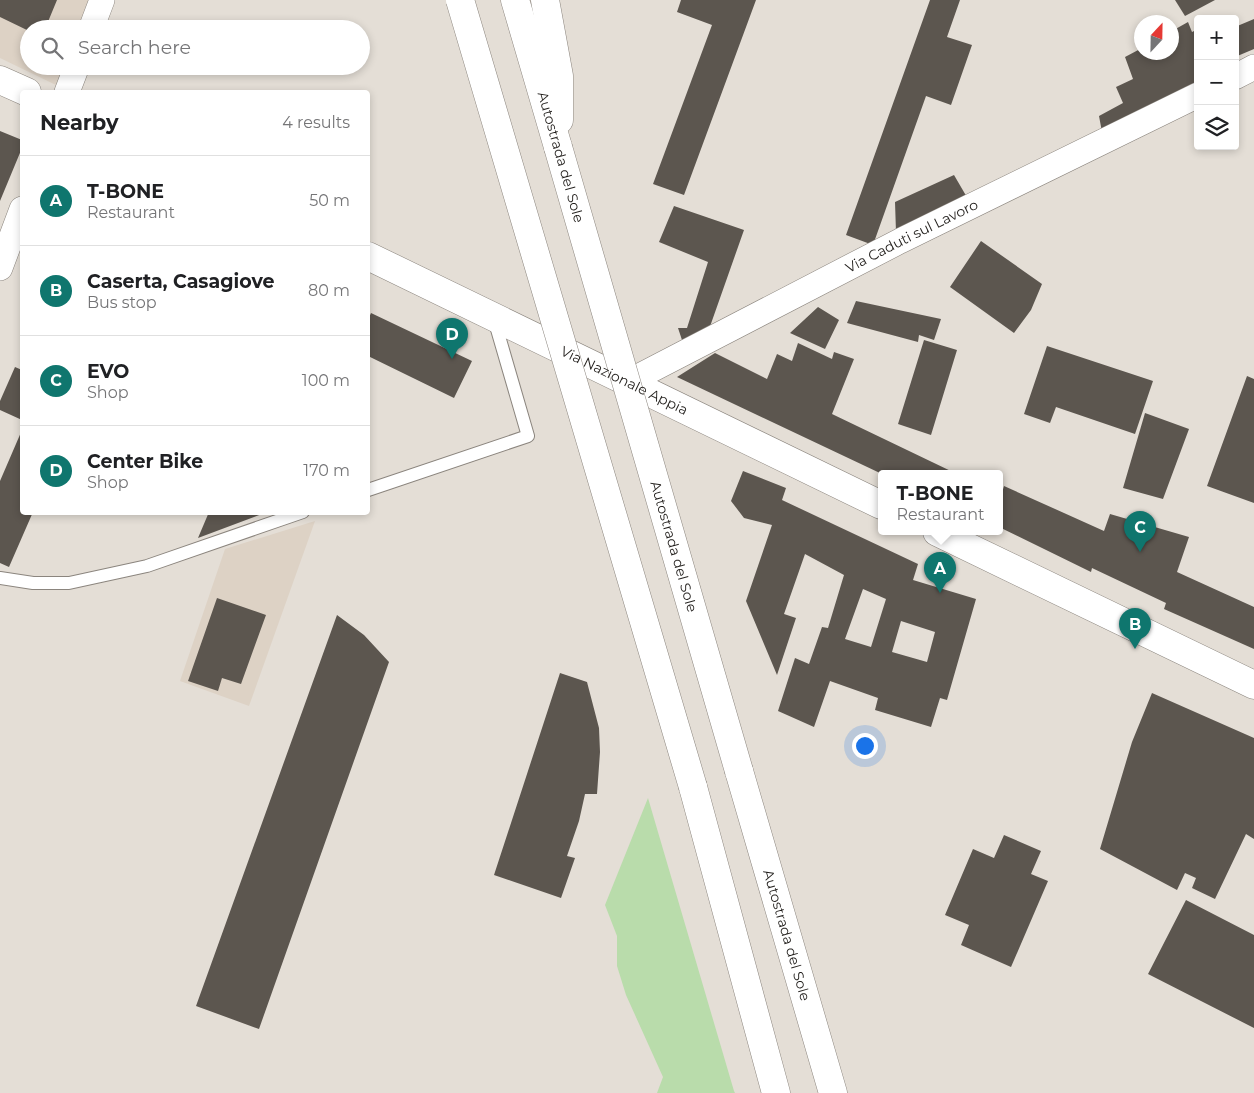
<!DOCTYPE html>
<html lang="en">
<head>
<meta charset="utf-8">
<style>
	body { margin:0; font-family:Montserrat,sans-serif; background:#f2f2f2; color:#202124 }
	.controls { position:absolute; right:15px; top:15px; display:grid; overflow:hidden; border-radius:5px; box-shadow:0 2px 8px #0003 }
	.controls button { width:45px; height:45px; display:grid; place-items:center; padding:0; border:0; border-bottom:1px solid #e0e0e0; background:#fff; color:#202124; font:25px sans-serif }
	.compass { position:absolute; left:1134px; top:15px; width:45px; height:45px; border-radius:50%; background:#fff; box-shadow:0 2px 8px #0003; rotate:22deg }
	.you { position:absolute; left:864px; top:745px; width:18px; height:18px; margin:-12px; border:4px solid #fff; border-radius:50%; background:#1a73e8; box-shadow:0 0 0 8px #1a73e833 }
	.badge { display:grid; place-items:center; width:32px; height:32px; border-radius:50%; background:#0f766e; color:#fff; font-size:16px; font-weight:700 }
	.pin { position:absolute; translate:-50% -41px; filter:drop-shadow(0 1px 2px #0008) }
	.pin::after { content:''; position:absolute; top:26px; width:18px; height:15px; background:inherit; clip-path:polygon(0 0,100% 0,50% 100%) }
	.popup { position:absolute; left:878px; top:470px; width:125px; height:65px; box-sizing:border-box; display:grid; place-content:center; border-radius:5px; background:#fff; filter:drop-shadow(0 1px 4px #0005); font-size:16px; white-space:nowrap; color:#757577 }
	.popup b { font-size:19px; color:#202124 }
	.popup::after { content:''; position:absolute; left:50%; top:100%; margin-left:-10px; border:10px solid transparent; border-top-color:#fff }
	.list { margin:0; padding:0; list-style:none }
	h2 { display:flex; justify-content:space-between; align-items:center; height:65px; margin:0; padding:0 20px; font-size:21px }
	h2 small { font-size:16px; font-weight:400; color:#757577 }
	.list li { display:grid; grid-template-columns:32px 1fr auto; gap:15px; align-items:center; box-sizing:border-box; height:90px; padding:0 20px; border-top:1px solid #e0e0e0 }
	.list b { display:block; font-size:19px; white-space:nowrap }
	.list p { margin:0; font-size:16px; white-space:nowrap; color:#757577 }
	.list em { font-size:16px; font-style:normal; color:#757577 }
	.icon { flex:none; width:28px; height:28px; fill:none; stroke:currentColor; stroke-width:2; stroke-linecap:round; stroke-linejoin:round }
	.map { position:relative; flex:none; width:1254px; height:1093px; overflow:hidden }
	.search { position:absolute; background:#fff; box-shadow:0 2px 8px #0003; left:20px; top:20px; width:350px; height:55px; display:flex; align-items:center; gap:12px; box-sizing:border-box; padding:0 18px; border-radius:28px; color:#757577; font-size:19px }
	.panel { position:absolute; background:#fff; box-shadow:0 2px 8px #0003; left:20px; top:90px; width:350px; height:425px; border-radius:5px }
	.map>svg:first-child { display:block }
</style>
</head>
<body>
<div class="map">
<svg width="1254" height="1093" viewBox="0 0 1254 1093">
	<rect width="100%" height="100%" fill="#e4ded6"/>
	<!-- built -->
	<path fill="#ddd2c5" d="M0,0h93l-11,29h-53v37h39l-8,21 -60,-29z
		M315,521l-66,185 -69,-25 45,-132z"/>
	<!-- green -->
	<path fill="#b9dcab" d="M648,798l86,293 1,2h-78l6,-16 -37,-82 -9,-29v-30l-12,-31z"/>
	<!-- building -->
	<path fill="#5c564f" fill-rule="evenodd" d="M0,0h57l-12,29h-16v2l-29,-14z
		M681,0h75l-72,195 -31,-11 59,-159 -35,-13z
		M930,0h30l-13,37 25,8 -21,60 -25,-9 -53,149 -27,-10z
		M1175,0h40l-30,16z
		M1254,19v30l-19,8v-30z
		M1188,22l4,10 6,-3v54l-96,49 -3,-16 24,-13 -7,-16 17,-8 -8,-22 17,-9v4h30v-21z
		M0,131l22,9v8l-22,53z
		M954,175l14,24 -72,33 -1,-30z
		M674,206l70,24 -37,105 -24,8 -5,-15h9l21,-66 -49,-20z
		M981,241l61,43 -11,26 -17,23 -64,-46z
		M856,301l85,18 -7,21 -15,-5 -1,7 -71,-19z
		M818,307l21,13 -14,29 -35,-16z
		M371,313l101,48 -18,37 -86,-42v-36z
		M924,340l33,10 -26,85 -33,-11z
		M798,343l34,16 2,-7 20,7 -22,55 125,60h-75l-205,-97 38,-24 52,26 10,-25 15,7z
		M1047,346l106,35 -18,53 -79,-27 -6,16 -26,-9z
		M15,367l7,3v50l-22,-10v-9z
		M1247,376l7,3v124l-47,-17z
		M1145,413l44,16 -26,70 -40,-11z
		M22,430v82h11l-24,55 -9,-4v-82z
		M743,471l43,17 -4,12 136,64 -5,16 63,19 -29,101 -7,-2 -9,29 -56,-17 3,-12 -48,-17 -16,46 -36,-16 17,-53 14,6 13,-37 6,1 16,-53 -39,-21 -21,60 12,4 -19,57 -31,-74 26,-76 -28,-7 -13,-17zM863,589l23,10 -15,48 -26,-8zM901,621l34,11 -8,30 -35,-10z
		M1004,486l100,45 6,-17 79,23 -12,35 77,35v42l-90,-40 2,-6 -74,-35 -1,4 -92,-45v-33l2,2z
		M209,512h58l-69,26z
		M217,598l49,17 -25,69 -19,-6 -4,13 -30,-10z
		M337,615l27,20 25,27 -130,367 -63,-23z
		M560,673l27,9 12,46 1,24 -3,42h-12l-6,27 -12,35 8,2 -14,40 -67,-23z
		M1152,693l102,45v101l-8,-5 -31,65 -23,-11 4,-10 -11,-5 -8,17 -77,-41 32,-107z
		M1004,835l37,16 -10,23 17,7 -37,86 -50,-22 8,-20 -24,-10 28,-66 21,9z
		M1186,900l68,35v93l-106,-54z"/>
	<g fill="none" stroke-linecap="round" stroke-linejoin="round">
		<!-- lane casing -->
		<g stroke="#8b857e" stroke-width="14">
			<path id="lane" d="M368,490l160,-54 -34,-117
				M0,578l33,5h36l78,-17 156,-54"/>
		</g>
		<!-- street casing -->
		<g stroke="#8b857e" stroke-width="26">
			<g id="street">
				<path d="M91,29l11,-29"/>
				<path d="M1235,77l19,-10"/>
				<path d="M67,92l10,-26"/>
				<path d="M0,268l22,-59"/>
				<path id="s1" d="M628,382l272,-141 298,-146"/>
			</g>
		</g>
		<!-- secondary casing -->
		<g stroke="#8b857e" stroke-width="29">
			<g id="secondary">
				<path d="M0,80l27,12"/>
				<path id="s2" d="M368,256l513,249"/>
				<path d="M937,532l317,153"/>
			</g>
		</g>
		<!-- highway casing -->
		<g stroke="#8b857e" stroke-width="29">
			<g id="highway">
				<path d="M515,0l43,147"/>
				<path d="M545,0l14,76v44"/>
				<path id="s3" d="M739,771l94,322"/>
				<path d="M693,787l83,306"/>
			</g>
		</g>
		<!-- lane -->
		<use href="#lane" stroke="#fff" stroke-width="12"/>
		<!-- street -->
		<use href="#street" stroke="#fff" stroke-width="25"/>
		<!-- secondary -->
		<use href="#secondary" stroke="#fff" stroke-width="28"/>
		<!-- highway -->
		<use href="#highway" stroke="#fff" stroke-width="28"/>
		<!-- highway-bridge casing -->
		<g stroke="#8b857e" stroke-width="29" stroke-linecap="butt">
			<g id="highway-bridge">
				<path d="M460,0l233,787"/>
				<path id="s4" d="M558,147l181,624"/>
			</g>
		</g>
		<!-- highway-bridge -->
		<use href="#highway-bridge" stroke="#fff" stroke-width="28"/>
	</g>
	<g text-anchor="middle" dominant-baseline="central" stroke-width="5" stroke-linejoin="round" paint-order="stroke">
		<!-- street labels -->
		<g font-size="14" fill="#211e1b" stroke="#fff">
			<text transform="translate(561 157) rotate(74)">Autostrada del Sole</text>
			<text stroke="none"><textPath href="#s1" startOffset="319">Via Caduti sul Lavoro</textPath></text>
			<text stroke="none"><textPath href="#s2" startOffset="285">Via Nazionale Appia</textPath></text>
			<text stroke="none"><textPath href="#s4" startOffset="416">Autostrada del Sole</textPath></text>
			<text stroke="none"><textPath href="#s3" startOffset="171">Autostrada del Sole</textPath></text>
		</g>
	</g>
</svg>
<div class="controls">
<button>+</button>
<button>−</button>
<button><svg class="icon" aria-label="layers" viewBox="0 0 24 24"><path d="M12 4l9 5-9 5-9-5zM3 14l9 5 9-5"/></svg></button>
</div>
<svg class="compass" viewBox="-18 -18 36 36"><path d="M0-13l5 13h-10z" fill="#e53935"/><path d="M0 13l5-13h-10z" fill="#757577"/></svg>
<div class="you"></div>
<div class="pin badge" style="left:940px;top:593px">A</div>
<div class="popup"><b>T-BONE</b>Restaurant</div>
<div class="pin badge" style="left:1135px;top:649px">B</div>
<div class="pin badge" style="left:1140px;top:552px">C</div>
<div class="pin badge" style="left:452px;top:359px">D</div>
<div class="search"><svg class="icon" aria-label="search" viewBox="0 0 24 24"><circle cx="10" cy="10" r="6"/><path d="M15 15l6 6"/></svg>Search here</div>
<section class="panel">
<h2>Nearby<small>4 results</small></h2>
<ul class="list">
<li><span class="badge">A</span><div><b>T-BONE</b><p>Restaurant</p></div><em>50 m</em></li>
<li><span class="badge">B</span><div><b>Caserta, Casagiove</b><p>Bus stop</p></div><em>80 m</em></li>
<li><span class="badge">C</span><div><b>EVO</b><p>Shop</p></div><em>100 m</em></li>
<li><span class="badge">D</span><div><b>Center Bike</b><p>Shop</p></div><em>170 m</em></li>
</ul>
</section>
</div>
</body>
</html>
